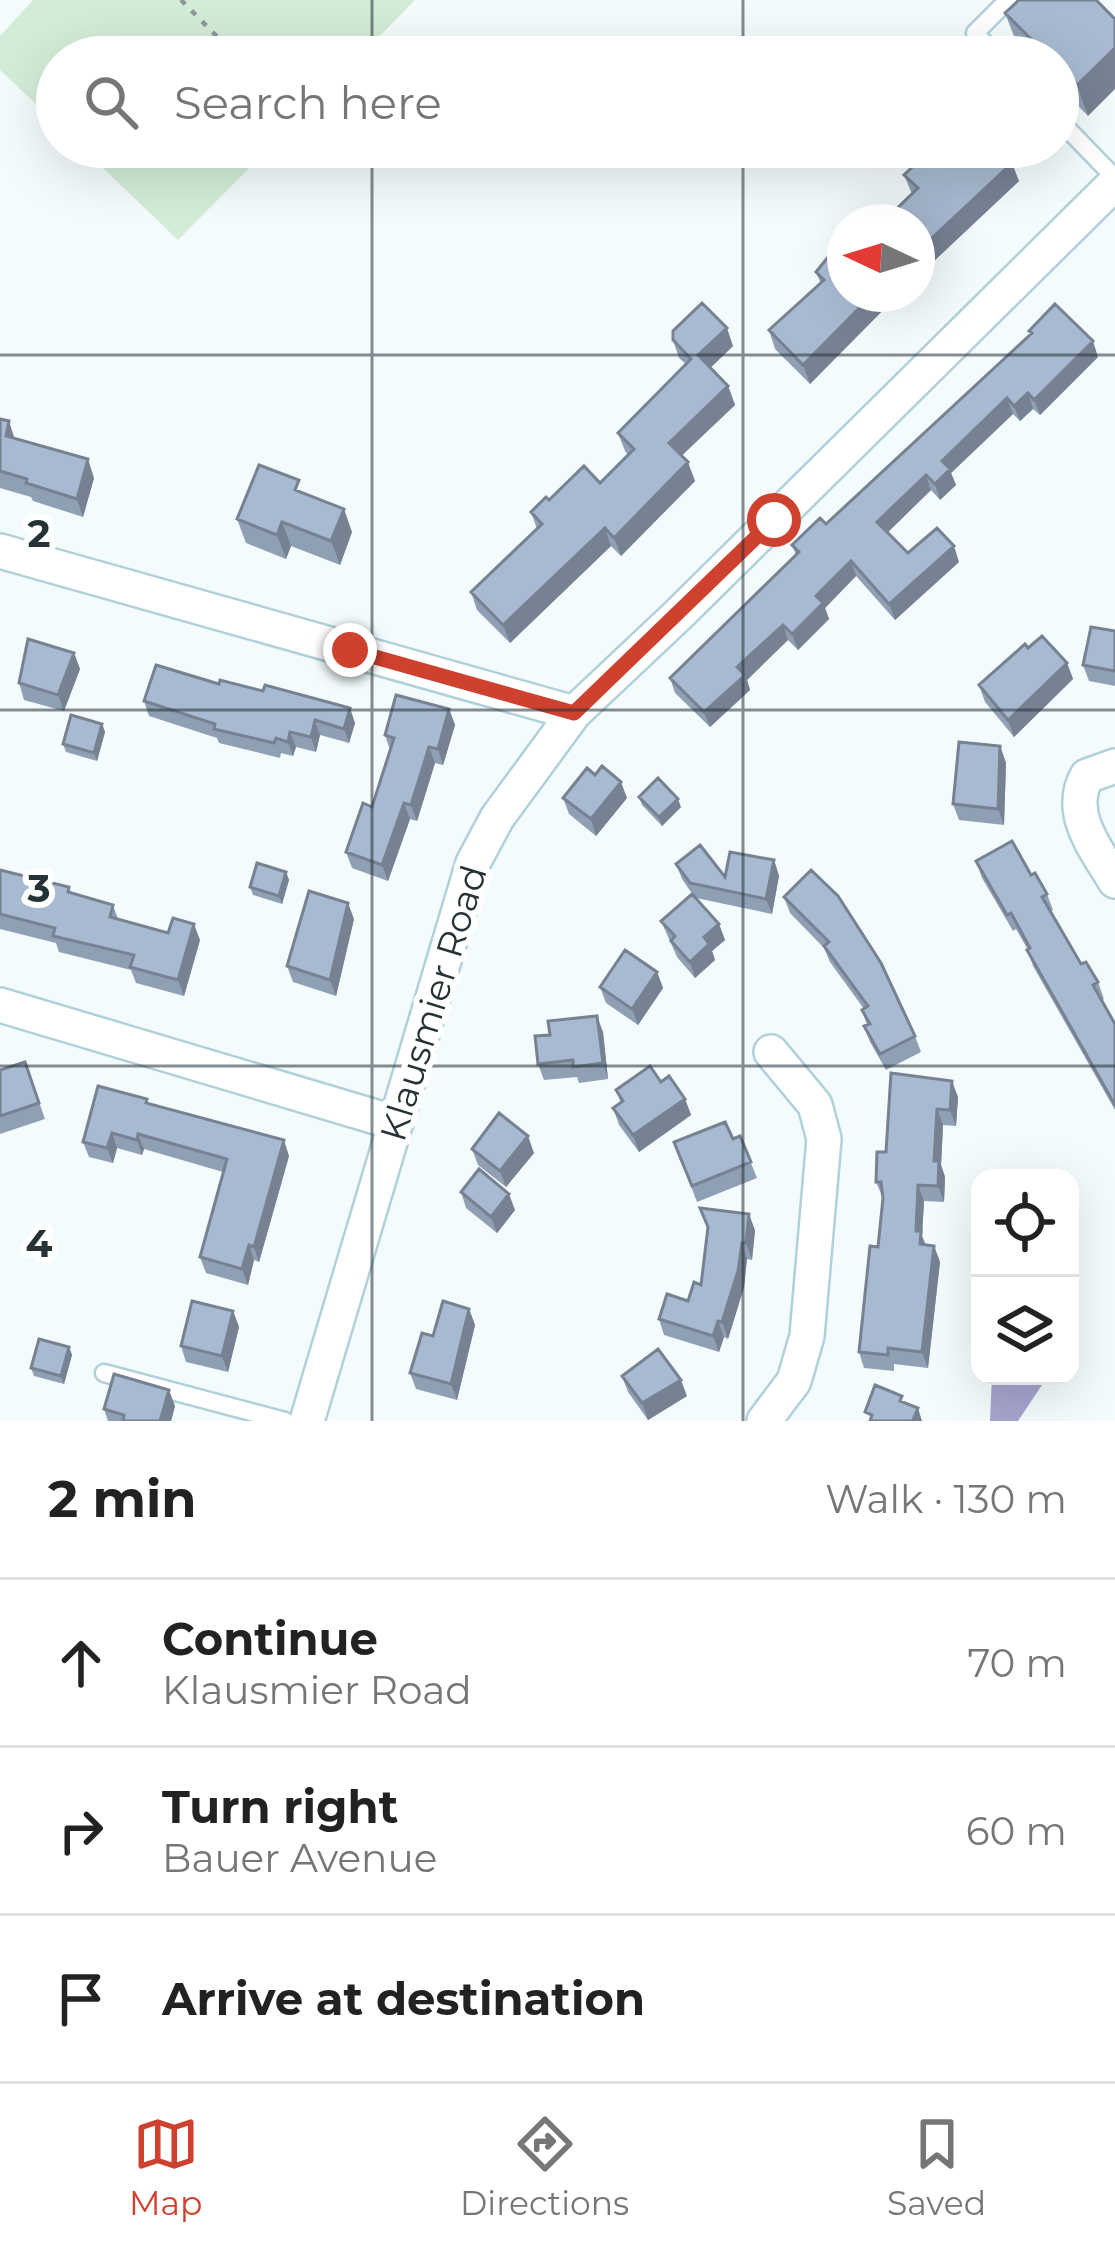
<!DOCTYPE html>
<html lang="en">
<head>
<meta charset="utf-8">
<style>
	body { margin:0; font-family:Montserrat,sans-serif; background:#f2f2f2; color:#222 }
	.controls { position:absolute; right:36px; bottom:36px; display:grid; overflow:hidden; border-radius:24px; box-shadow:0 12px 48px #0002 }
	.controls button { width:108px; height:108px; display:grid; place-items:center; padding:0; border:0; border-bottom:3px solid #e0e0e0; background:#fff; color:#222; font:60px sans-serif }
	.compass { position:absolute; left:827px; top:204px; width:108px; height:108px; border-radius:50%; background:#fff; box-shadow:0 12px 48px #0002; rotate:274deg }
	.stop { position:absolute; width:36px; height:36px; margin:-27px; border:9px solid #ce412f; border-radius:50%; background:#fff }
	.stop.end { background:#ce412f; border-color:#fff; box-shadow:0 3px 12px #0008 }
	.list { margin:0; padding:0; list-style:none }
	h2 { display:flex; justify-content:space-between; align-items:center; height:156px; margin:0; padding:0 48px; font-size:51px }
	h2 small { font-size:39px; font-weight:400; color:#767676 }
	.list li { display:grid; grid-template-columns:78px 1fr auto; gap:36px; align-items:center; box-sizing:border-box; height:168px; padding:0 48px; border-top:3px solid #e0e0e0 }
	.list b { display:block; font-size:45px; white-space:nowrap }
	.list p { margin:0; font-size:39px; white-space:nowrap; color:#767676 }
	.list em { font-size:39px; font-style:normal; color:#767676 }
	.icon { flex:none; width:66px; height:66px; fill:none; stroke:currentColor; stroke-width:2; stroke-linecap:round; stroke-linejoin:round }
	.map { position:relative; flex:none; width:1115px; height:1421px; overflow:hidden }
	.search { position:absolute; background:#fff; box-shadow:0 12px 48px #0002; left:36px; right:36px; top:36px; height:132px; display:flex; align-items:center; gap:30px; box-sizing:border-box; padding:0 42px; border-radius:66px; color:#767676; font-size:45px }
	.sheet { height:660px; background:#fff }
	nav { display:flex; justify-content:space-around; align-items:center; box-sizing:border-box; height:168px; border-top:3px solid #e0e0e0; background:#fff; font-size:33px; color:#767676 }
	nav a { display:grid; justify-items:center; gap:6px }
	nav .on { color:#ce412f }
	.map>svg:first-child { display:block }
</style>
</head>
<body>
<div class="map">
<svg width="1115" height="1421" viewBox="0 0 1115 1421">
	<rect width="100%" height="100%" fill="#f4fbfd"/>
	<!-- green -->
	<path fill="#d3ecd7" d="M33,0h382l-56,57h-302v67l-57,-54v-34z
		M81,147h189l-92,93z"/>
	<!-- water -->
	<path fill="#a7a4cf" d="M992,1376h56l-30,45h-28z"/>
	<g fill="none" stroke-linecap="round" stroke-linejoin="round">
		<!-- lane casing -->
		<g stroke="#b0d1db" stroke-width="21">
			<path id="lane" d="M998,57l-23,-24 33,-33
				M1058,119l57,59
				M104,1373l181,48"/>
		</g>
		<!-- street casing -->
		<g stroke="#b0d1db" stroke-width="38">
			<path id="street" d="M0,551l574,162
				M1115,766l-28,10c-21,37 9,73 28,105
				M0,1005l396,118
				M307,1421l166,-558 24,-45 77,-105 104,-98 437,-432
				M764,1421l30,-40 13,-45 17,-197 -9,-34 -44,-53"/>
		</g>
		<!-- path -->
		<path stroke="#8d979a" stroke-width="4.5" stroke-dasharray="6 9" stroke-linecap="butt" d="M181,0l56,57
			M326,147l2,2"/>
		<!-- lane -->
		<use href="#lane" stroke="#fff" stroke-width="16"/>
		<!-- street -->
		<use href="#street" stroke="#fff" stroke-width="33"/>
	</g>
	<!-- wall -->
	<path fill="#90a0b4" d="M1096,0l-8,116 -30,-31v-28h-28l-13,-13 -12,-31z
		M931,147h66l22,34 -102,96v-55l-5,-28 -8,-19z
		M816,272l29,22h54l-89,90 -35,-35 -6,-19 52,-46z
		M1029,331l69,26 -58,58 -7,-6 -13,12 -7,-7 -62,59 5,12 -16,15 -9,-10 -43,42 20,21 51,9 -64,58 -39,-44 -31,32 4,11 -31,31 -10,-10 -41,40 3,10 -40,37 -35,-34 -5,-15 126,-123 -4,-10 34,-21 205,-189z
		M673,340l60,6 -23,22 18,18 7,19 -54,51 14,25 -74,75 -10,-10 -101,97 -33,-33 -6,-18 66,-63 -6,-17 18,-12 51,-17 28,-28 -3,-4 -7,-18 68,-69 -7,-6z
		M0,419l15,20 79,39 -11,39 -50,-16 -2,-4 -31,-9z
		M304,494l48,38 -12,33 -49,-19 -5,13 -40,-16 -9,-24z
		M1115,631v55l-26,-5 -6,-16z
		M1028,648l39,15 6,16 -59,58 -29,-35 -6,-17z
		M74,653l6,16 -16,42 -40,-11 -5,-17z
		M219,684l136,39 -6,20 -29,-8 -4,17 -20,-5 -3,9 -12,-3 -1,5 -61,-15 -2,-5 -68,-22 -5,-15z
		M449,709l6,16 -12,40 -8,-2 -18,58 -7,-2 -22,62 -36,-13 -6,-16 26,-45 18,-57 -5,-15z
		M102,724l3,8 -8,29 -31,-9 -3,-8z
		M1000,746l6,17 -2,62 -45,-5 -6,-16z
		M639,797l42,10 -19,19 -20,-21z
		M563,798h64l-31,38 -27,-22z
		M774,860l5,16 -7,38 -76,-16 23,26 6,16 -13,11 3,9 -20,18 -18,-21 -16,-36 34,-23 -13,-19 -6,-15 49,13z
		M976,861l55,14 16,19 6,16 -2,1 30,53 17,18 6,17 -2,1 13,24v86l-82,-144 -5,-16 -12,-21 -3,2 -31,-53z
		M0,870l69,17 2,6 42,12 5,14 82,21 -16,56 -48,-13 -5,-13 -72,-18 -3,-9 -56,-14z
		M286,872l3,8 -7,24 -29,-9 -3,-8z
		M838,896l77,140 6,16 -35,18 -16,-28 -6,-16 3,-1 -5,-15 2,-1 -34,-47 -6,-14 -34,-35 -6,-16z
		M354,919l-18,77 -43,-14 -6,-16z
		M657,972l6,16 -25,37 -32,-22 -6,-16z
		M603,1032l5,47 -29,4 -2,-6 -33,3 -6,-16z
		M25,1062l20,57 -45,15v-64z
		M891,1073l67,24 -2,29 -13,-1 -2,40 4,12 -1,25 -20,-1 -2,35 4,9 8,1 6,16 -12,106 -34,-4v7l-30,-3 -5,-16 19,-105 5,-49 -7,-16 10,-30z
		M616,1090l69,9 6,16 -52,37 -20,-27 -6,-17 8,-5z
		M150,1104l139,52 -30,106 -5,-2 -6,25 -42,-12 -6,-16 23,-85 -79,-23 -2,6 -25,-7 -4,15 -24,-6 -6,-15z
		M740,1136l17,42 -60,24 -23,-60 59,-3z
		M472,1149l62,4 -28,34 -28,-22z
		M461,1192l54,18 -18,23 -31,-25z
		M755,1230l-3,30 -5,-1 -3,28 -16,52 -4,-2 -5,15 -55,-17 -5,-16 29,-18z
		M469,1309l6,16 -18,75 -41,-11 -6,-16 23,-37z
		M233,1311l6,16 -11,45 -42,-10 -5,-16z
		M69,1347l3,8 -8,29 -30,-8 -3,-8z
		M622,1376l65,20 -39,24 -20,-28z
		M175,1406l-4,15h-63l-4,-12z"/>
	<!-- shaded-wall -->
	<path fill="#768292" d="M1115,48v41l-27,27 -11,-31z
		M1012,163l7,18 -102,96v-25z
		M873,294h26l-89,90 -7,-19z
		M727,328l6,18 -29,28 -6,-19z
		M1093,341l5,16 -58,58 -6,-15z
		M728,386l7,19 -60,57 -6,-19z
		M1028,393l5,16 -13,12 -6,-15z
		M1007,398l6,16 -62,59 5,12 -16,15 -5,-16 7,-23z
		M9,421l6,19 -9,-4z
		M88,459l6,19 -11,39 -6,-18z
		M688,462l7,19 -74,75 -7,-18z
		M926,475l5,15 -48,47 -6,-15z
		M344,509l8,23 -12,33 -9,-24z
		M282,522l9,24 -5,13 -9,-24z
		M605,528l6,18 -101,97 -7,-18z
		M954,546l5,16 -64,58 -6,-16z
		M851,561l5,15 -31,32 4,11 -31,31 -6,-16 24,-38z
		M783,625l5,15 -41,40 3,10 -40,37 -6,-15 33,-45z
		M74,653l6,16 -16,42 -6,-16z
		M1067,663l6,16 -59,58 -6,-17z
		M350,708l5,15 -6,20 -5,-14z
		M449,709l6,16 -12,40 -5,-16z
		M315,720l5,15 -4,17 -5,-15z
		M102,724l3,8 -8,29 -3,-8z
		M290,732l6,15 -3,9 -5,-14z
		M1000,746l6,17 -2,62 -6,-16z
		M429,747l6,16 -18,58 -6,-16z
		M621,782l6,16 -31,38 -5,-17z
		M678,799l3,8 -19,19 -3,-9z
		M404,803l6,16 -22,62 -6,-16z
		M774,860l5,16 -7,38 -6,-15z
		M286,872l3,8 -7,24 -3,-8z
		M348,903l6,16 -18,77 -6,-16z
		M194,924l6,16 -16,56 -6,-16z
		M719,924l6,16 -13,11 3,9 -20,18 -5,-16 14,-25z
		M657,972l6,16 -25,37 -6,-16z
		M597,1016l6,16 5,47 -5,-16z
		M952,1081l6,16 -2,29 -6,-16z
		M685,1099l6,16 -52,37 -6,-17z
		M937,1109l6,16 -2,40 4,12 -1,25 -6,-16 -4,-25z
		M112,1133l5,15 -4,15 -6,-15z
		M138,1134l6,15 -2,6 -5,-15z
		M528,1136l6,17 -28,34 -6,-16z
		M284,1140l5,16 -30,106 -5,-15z
		M918,1185l6,16 -2,35 4,11 -6,-3 -4,-13z
		M509,1194l6,16 -18,23 -6,-16z
		M749,1214l6,16 -3,30 -6,-17z
		M742,1243l5,16 -3,28 -16,52 -6,-17z
		M249,1245l5,15 -6,25 -6,-16z
		M934,1246l6,16 -12,106 -6,-16z
		M469,1309l6,16 -18,75 -6,-16z
		M233,1311l6,16 -11,45 -6,-16z
		M718,1321l6,16 -5,15 -6,-16z
		M69,1347l3,8 -8,29 -3,-8z
		M681,1380l6,16 -39,24 -6,-17z
		M169,1390l6,16 -4,15h-11z
		M918,1408l4,13h-8z"/>
	<!-- building -->
	<path fill="#a8bad1" stroke="#768292" stroke-width="3" d="M1019,0h77l19,19v29l-38,37 -19,-19v-9h-9l-44,-44z
		M933,147h64l15,16 -95,89v-30h-34l35,-34 -14,-13z
		M845,236v58h28l-70,71 -34,-35 55,-50 -8,-8z
		M702,303l25,25 -29,27 30,31 -59,57 19,19 -74,76 -9,-10 -102,97 -32,-33 71,-68 -11,-12 15,-15 3,3 35,-34 16,17 34,-34 -16,-16 73,-74 -18,-19v-9z
		M1055,304l38,37 -59,59 -6,-7 -14,13 -7,-8 -65,63 8,8 -15,15 -9,-9 -49,47 31,31 29,-25 17,18 -65,58 -38,-43 -35,35 7,7 -31,31 -9,-9 -46,42 8,8 -41,37 -34,-34 129,-126 -7,-7 28,-27 6,6 206,-191 -3,-2z
		M0,419l9,2 -3,15 82,23 -11,40 -51,-16 1,-4 -27,-8z
		M259,465l40,15 -4,10 49,19 -13,32 -49,-19 -5,13 -40,-16z
		M1091,627l24,4v40l-32,-6z
		M1042,636l25,27 -59,57 -29,-35 46,-41 3,4z
		M28,639l46,14 -16,42 -39,-12z
		M156,665l63,19 1,-4 43,11 2,-6 85,23 -6,21 -29,-9 -4,17 -21,-5 -2,10 -12,-4 -2,5 -60,-14 1,-5 -71,-23z
		M396,695l53,14 -11,40 -9,-2 -18,58 -7,-2 -22,62 -36,-13 17,-49 9,4 22,-69 -9,-3z
		M71,715l31,9 -8,29 -31,-9z
		M959,742l41,4 -2,63 -45,-5z
		M602,766l19,16 -30,37 -28,-21 24,-30 8,7z
		M658,778l20,21 -19,18 -20,-20z
		M1012,841l19,34 4,-2 12,21 -5,3 39,67 5,-2 12,20 -5,3 22,39v81l-88,-155 3,-2 -19,-35 -4,2 -31,-54z
		M700,845l25,32 5,-25 44,8 -8,39 -76,-16 -14,-19z
		M257,863l29,9 -7,24 -29,-9z
		M0,870l69,17 -1,5 45,13 -3,12 58,16 5,-15 21,6 -16,56 -48,-13 4,-12 -81,-19 2,-8 -55,-14z
		M811,870l27,26 43,67 34,73 -35,18 -16,-28 6,-2 -8,-14 6,-4 -44,-60 5,-4 -45,-45z
		M309,891l39,12 -18,77 -43,-14z
		M692,894l27,30 -15,13 5,7 -19,18 -19,-21 4,-5 -14,-15z
		M625,950l32,22 -25,37 -32,-22z
		M597,1016l6,47 -30,4v-7l-35,4 -3,-28 15,-1 -2,-14z
		M25,1062l14,41 -39,13v-46z
		M650,1066l11,16 8,-6 16,23 -52,36 -20,-27 10,-7 -7,-11z
		M891,1073l61,8 -2,29 -13,-1 -3,52h5l-1,25 -20,-1 -2,46h5l-1,13 14,2 -12,106 -34,-4v7l-29,-3 11,-106 8,1 5,-49 -2,-16h-5l1,-30h9z
		M98,1086l49,13 -1,4 138,37 -30,107 -5,-2 -7,24 -42,-12 27,-98 -89,-25 -1,6 -25,-7 -5,15 -24,-6z
		M499,1113l29,23 -28,35 -28,-22z
		M725,1122l8,17 7,-3 11,26 -59,24 -18,-44z
		M479,1169l30,25 -18,23 -30,-25z
		M700,1208l49,6 -3,29h-4l-4,28 -16,51 -4,-1 -5,15 -54,-17 8,-25 21,7 6,-19 7,3 7,-58z
		M192,1301l41,10 -11,45 -41,-10z
		M443,1301l26,8 -18,75 -41,-11 12,-40 11,3z
		M39,1339l30,8 -8,29 -30,-8z
		M658,1349l23,31 -39,23 -20,-27z
		M114,1374l55,16 -9,31h-37l1,-6 -20,-6z
		M875,1385l27,11 -2,5 18,7 -5,12 2,1h-45l2,-6 -7,-3z"/>
	<g fill="none" stroke-linecap="round" stroke-linejoin="round">
		<!-- route -->
		<path stroke="#ce412f" stroke-width="15" d="M350,650l224,63 200,-193"/>
	</g>
	<!-- grid -->
	<path fill="none" stroke="#253236" stroke-width="3" stroke-opacity="0.55" d="M372,0v57M743,0v57M372,147v1274M743,147v1274M0,355h1115M0,710h1115M0,1066h1115"/>
	<g text-anchor="middle" dominant-baseline="central" stroke-width="12" stroke-linejoin="round" paint-order="stroke">
		<!-- street labels -->
		<g font-size="36" fill="#253236" stroke="#fff">
			<text transform="translate(433 1003) rotate(-73)">Klausmier Road</text>
		</g>
	</g>
	<g font-size="39" text-anchor="middle" font-weight="bold" fill="#253236" stroke="#fff" stroke-width="12" stroke-linejoin="round" paint-order="stroke">
		<text x="39" y="547">2</text>
		<text x="39" y="902">3</text>
		<text x="39" y="1257">4</text>
	</g>
</svg>
<div class="controls">
<button><svg class="icon" aria-label="locate" viewBox="0 0 24 24"><circle cx="12" cy="12" r="6"/><path d="M12 2v4M12 18v4M2 12h4M18 12h4"/></svg></button>
<button><svg class="icon" aria-label="layers" viewBox="0 0 24 24"><path d="M12 4l9 5-9 5-9-5zM3 14l9 5 9-5"/></svg></button>
</div>
<svg class="compass" viewBox="-18 -18 36 36"><path d="M0-13l5 13h-10z" fill="#e53935"/><path d="M0 13l5-13h-10z" fill="#767676"/></svg>
<div class="stop" style="left:774px;top:520px"></div>
<div class="stop end" style="left:350px;top:650px"></div>
<div class="search"><svg class="icon" aria-label="search" viewBox="0 0 24 24"><circle cx="10" cy="10" r="6"/><path d="M15 15l6 6"/></svg>Search here</div>
</div>
<section class="sheet">
<h2>2 min<small>Walk · 130 m</small></h2>
<ul class="list">
<li><svg class="icon" aria-label="ahead" viewBox="0 0 24 24"><path d="M12 20V5M6 11l6-6 6 6"/></svg><div><b>Continue</b><p>Klausmier Road</p></div><em>70 m</em></li>
<li><svg class="icon" aria-label="right" viewBox="0 0 24 24"><path d="M7 20v-9h11M14 6l5 5-5 5"/></svg><div><b>Turn right</b><p>Bauer Avenue</p></div><em>60 m</em></li>
<li><svg class="icon" aria-label="arrive" viewBox="0 0 24 24"><path d="M6 21V4h12l-3 4 3 4H6"/></svg><div><b>Arrive at destination</b></div></li>
</ul>
</section>
<nav>
<a class="on"><svg class="icon" aria-label="map" viewBox="0 0 24 24"><path d="M3 6l6-2 6 2 6-2v14l-6 2-6-2-6 2zM9 4v14M15 6v14"/></svg>Map</a>
<a><svg class="icon" aria-label="directions" viewBox="0 0 24 24"><path d="M12 3l9 9-9 9-9-9zM9 14v-3h6M13 9l2 2-2 2"/></svg>Directions</a>
<a><svg class="icon" aria-label="saved" viewBox="0 0 24 24"><path d="M7 4h10v16l-5-4-5 4z"/></svg>Saved</a>
</nav>
</body>
</html>
